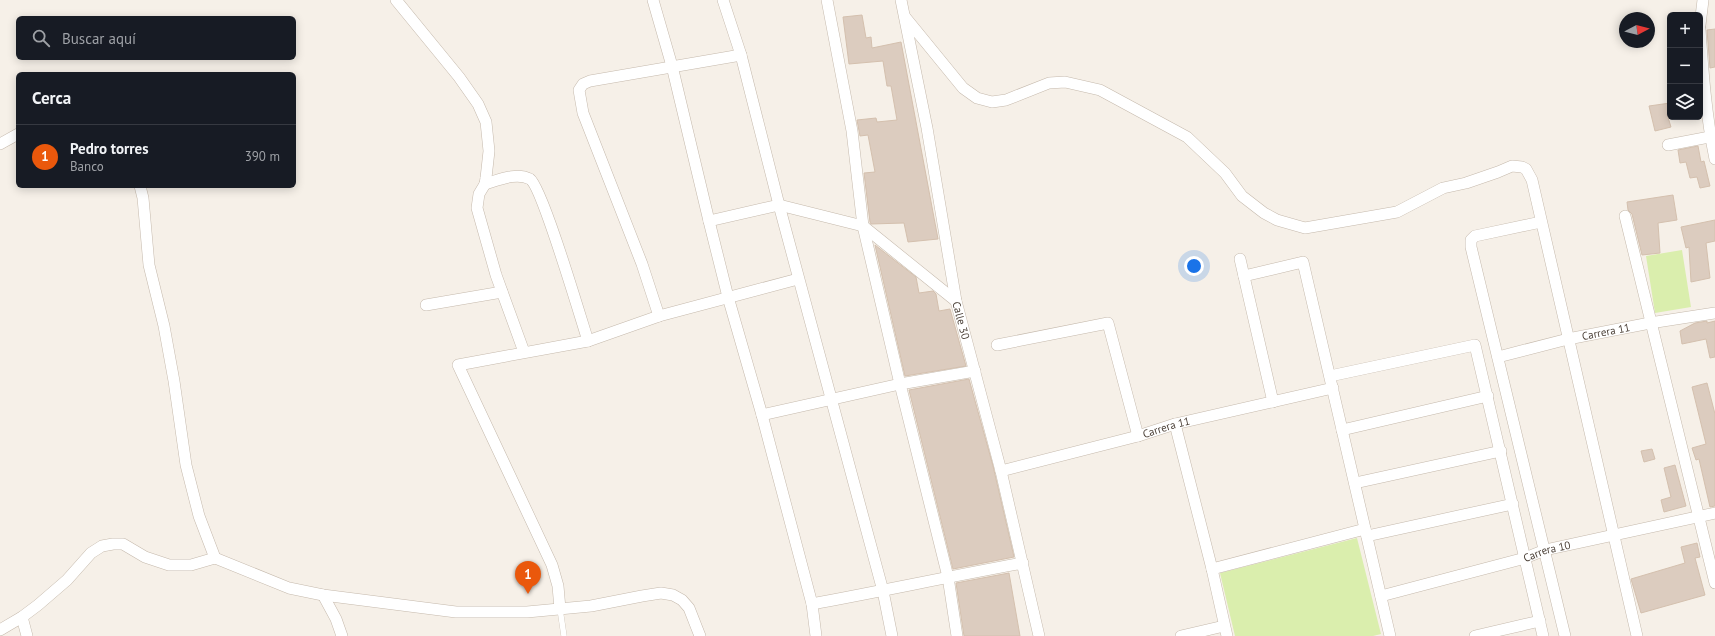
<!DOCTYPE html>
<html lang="es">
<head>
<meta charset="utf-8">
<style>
	body { margin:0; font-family:"PT Sans",sans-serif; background:#242831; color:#f1f3f6 }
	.controls { position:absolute; right:12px; top:12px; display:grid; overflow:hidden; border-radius:6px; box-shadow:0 2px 10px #0003 }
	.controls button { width:36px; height:36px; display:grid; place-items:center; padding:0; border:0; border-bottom:1px solid #363941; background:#171b24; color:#f1f3f6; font:20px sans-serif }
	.compass { position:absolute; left:1619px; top:12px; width:36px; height:36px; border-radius:50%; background:#171b24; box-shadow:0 2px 10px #0003; rotate:83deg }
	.you { position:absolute; left:1194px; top:266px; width:14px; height:14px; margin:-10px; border:3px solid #fff; border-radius:50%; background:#1a73e8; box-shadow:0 0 0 6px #1a73e833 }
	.badge { display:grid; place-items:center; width:26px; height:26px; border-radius:50%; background:#ea580c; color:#fff; font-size:13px; font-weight:700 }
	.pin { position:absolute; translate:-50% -33px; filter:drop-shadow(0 1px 2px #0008) }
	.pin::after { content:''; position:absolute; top:21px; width:14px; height:12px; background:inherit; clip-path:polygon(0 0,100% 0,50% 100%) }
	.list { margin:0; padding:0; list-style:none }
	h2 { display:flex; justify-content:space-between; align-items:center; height:52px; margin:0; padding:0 16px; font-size:17px }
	h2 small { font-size:13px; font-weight:400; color:#9ea1a6 }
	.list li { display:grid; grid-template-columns:26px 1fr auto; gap:12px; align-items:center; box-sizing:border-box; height:64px; padding:0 16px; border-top:1px solid #363941 }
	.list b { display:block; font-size:15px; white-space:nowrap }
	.list p { margin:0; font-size:13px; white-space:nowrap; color:#9ea1a6 }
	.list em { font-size:13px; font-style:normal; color:#9ea1a6 }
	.icon { flex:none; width:22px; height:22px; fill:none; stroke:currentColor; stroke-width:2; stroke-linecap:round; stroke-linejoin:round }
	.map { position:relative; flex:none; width:1715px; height:636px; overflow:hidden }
	.search { position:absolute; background:#171b24; box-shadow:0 2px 10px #0003; left:16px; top:16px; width:280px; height:44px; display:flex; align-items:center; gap:10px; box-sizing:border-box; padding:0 14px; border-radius:6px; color:#9ea1a6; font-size:15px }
	.panel { position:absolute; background:#171b24; box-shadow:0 2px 10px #0003; left:16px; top:72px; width:280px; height:116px; border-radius:6px }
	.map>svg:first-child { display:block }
</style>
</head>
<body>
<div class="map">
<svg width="1715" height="636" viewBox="0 0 1715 636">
	<rect width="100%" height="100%" fill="#f6f0e8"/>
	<!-- green -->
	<path fill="#daeead" d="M1682,250l9,57 -36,6 -9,-57z
		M1357,538l24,96 -8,2h-138l-15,-63z"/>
	<!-- building -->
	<path fill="#dcccbf" stroke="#d4c0ae" d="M862,15l4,23 5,-1 1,11 29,-6 37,197 -30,3 -4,-19 -33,1 -1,-2 -6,-49 11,-1 -7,-37 -8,1 -3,-16 19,-2 1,4 20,-2 -6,-34h-4l-4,-25 -34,3 -6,-47z
		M1715,29v38l-5,1 -3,-38z
		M1670,103v11h-3l4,13 -16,4 -6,-25z
		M1698,146l3,16 3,-1 6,25 -10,2 -3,-11 -7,1 -4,-16 -6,1 -2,-13z
		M1673,195l4,25 -19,3 2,30 -18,2 -10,-41 -4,-4 -1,-8z
		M1715,220v21l-9,2 4,35 -19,4 -2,-35 -3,1 -5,-21z
		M875,245l41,32 3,16 14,-2 3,3 3,17 11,-2 16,57 -61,10z
		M1707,321v2l8,-2v36l-5,1 -4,-19 -24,5 -2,-13 15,-8z
		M969,379l24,87 21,91 -61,12 -44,-179z
		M1707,383l8,31v92l-5,1 -11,-48 -3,1 -4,-12 14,-4 -14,-57z
		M1652,449l3,10 -11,3 -3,-11z
		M1675,465l11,41 -22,6 -3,-12 10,-3 -7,-29z
		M1697,543l3,14 -5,1 10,37 -64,18 -10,-34 54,-16 -4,-16z
		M1009,573l11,63h-56l-8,-53z"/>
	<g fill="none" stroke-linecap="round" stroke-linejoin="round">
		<!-- lane casing -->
		<g stroke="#c5b9ac" stroke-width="6">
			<path id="lane" d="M560,609l4,27"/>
		</g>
		<!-- street casing -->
		<g stroke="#c5b9ac" stroke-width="12">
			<g id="street">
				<path d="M396,0l63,77 19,27 8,18 3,29 -3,27 -1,6 -6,10 -2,14 19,67 28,77"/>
				<path d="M653,0l19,66 37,155 19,76 34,118 50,189 4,32"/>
				<path d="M723,0l18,55 38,150 104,386 9,45"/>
				<path d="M827,0l25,131 11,95 37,158 48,193 9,59"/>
				<path id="s1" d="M901,0l26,128 29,173 45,170 38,165"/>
				<path d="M905,17l58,71 14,10 15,4 14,-2 43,-17 16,-1 35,8 87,47 38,36 17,23 22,17 13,7 28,8 92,-16 46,-24 23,-5 32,-11 14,-6 10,1 4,2 6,11 105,456"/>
				<path d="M1700,25l3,-25"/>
				<path d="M1700,29c3,44 6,87 15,130"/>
				<path d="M0,144l18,-10"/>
				<path d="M1668,145l47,-9"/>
				<path d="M485,184c14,-4 31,-12 45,-5 12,8 51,140 58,162"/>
				<path d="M140,186l3,12 6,67 15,61 10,55 12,84 13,51 16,42"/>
				<path d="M1625,216l90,367"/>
				<path d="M709,221l70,-16 84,21 93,75"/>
				<path d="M1541,222l-66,14 -4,4v7l94,389"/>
				<path d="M1240,259l33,143"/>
				<path d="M1244,276l59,-14 87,374"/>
				<path d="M426,305l76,-13"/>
				<path d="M659,316l-17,-52 -59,-151 -4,-23 4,-6 7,-3 151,-26"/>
				<path d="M997,345l111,-22 30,113"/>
				<path id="s2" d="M1498,357l70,-18 82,-16 65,-10"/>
				<path d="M1330,376l145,-31 68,291"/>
				<path d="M762,415l138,-31 75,-13"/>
				<path d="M1175,424l37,145 15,67"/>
				<path d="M1342,430l146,-34"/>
				<path id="s3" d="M1001,471l137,-35 37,-12 158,-36"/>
				<path d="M1355,483l146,-32"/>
				<path d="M1367,536l146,-32"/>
				<path d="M1212,569l153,-40"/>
				<path d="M323,595l13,24 6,17"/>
				<path id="s4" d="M1381,596l144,-38 20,-8 170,-37"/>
				<path d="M812,604c70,-13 140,-28 211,-41"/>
				<path d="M560,609l-2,-23 -6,-21 -94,-200 130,-24 71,-25 139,-37"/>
				<path d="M22,617l5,19"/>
				<path d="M0,630l22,-13 16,-12 29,-25 24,-27 11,-7 11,-2h10l22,13 24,8h22l24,-7 74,30 34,7 133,17h71l64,-6 51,-10 19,-3 12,2 9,5 7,8 11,28"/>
				<path d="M1181,636l43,-10"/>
				<path d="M1475,636l65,-15"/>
			</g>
		</g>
		<!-- lane -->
		<use href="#lane" stroke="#fff" stroke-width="5.5"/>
		<!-- street -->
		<use href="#street" stroke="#fff" stroke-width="11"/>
	</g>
	<g text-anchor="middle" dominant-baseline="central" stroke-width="3" stroke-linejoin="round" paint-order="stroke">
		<!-- street labels -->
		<g font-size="11" fill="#4a3f36" stroke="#fff">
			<text stroke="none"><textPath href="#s1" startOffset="326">Calle 30</textPath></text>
			<text stroke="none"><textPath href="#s2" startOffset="111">Carrera 11</textPath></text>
			<text stroke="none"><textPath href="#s3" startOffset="171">Carrera 11</textPath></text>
			<text stroke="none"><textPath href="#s4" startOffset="172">Carrera 10</textPath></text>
		</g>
	</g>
</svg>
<div class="controls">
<button>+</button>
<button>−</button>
<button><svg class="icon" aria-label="layers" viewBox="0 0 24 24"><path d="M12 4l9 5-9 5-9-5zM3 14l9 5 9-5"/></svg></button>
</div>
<svg class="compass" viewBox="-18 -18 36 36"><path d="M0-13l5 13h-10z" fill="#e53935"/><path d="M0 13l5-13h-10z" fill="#9ea1a6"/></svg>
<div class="you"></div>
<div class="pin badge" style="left:528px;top:594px">1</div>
<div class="search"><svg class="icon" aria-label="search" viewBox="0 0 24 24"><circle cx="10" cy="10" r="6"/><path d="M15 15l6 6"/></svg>Buscar aquí</div>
<section class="panel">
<h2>Cerca<small></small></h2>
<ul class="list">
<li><span class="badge">1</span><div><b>Pedro torres</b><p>Banco</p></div><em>390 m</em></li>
</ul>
</section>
</div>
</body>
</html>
